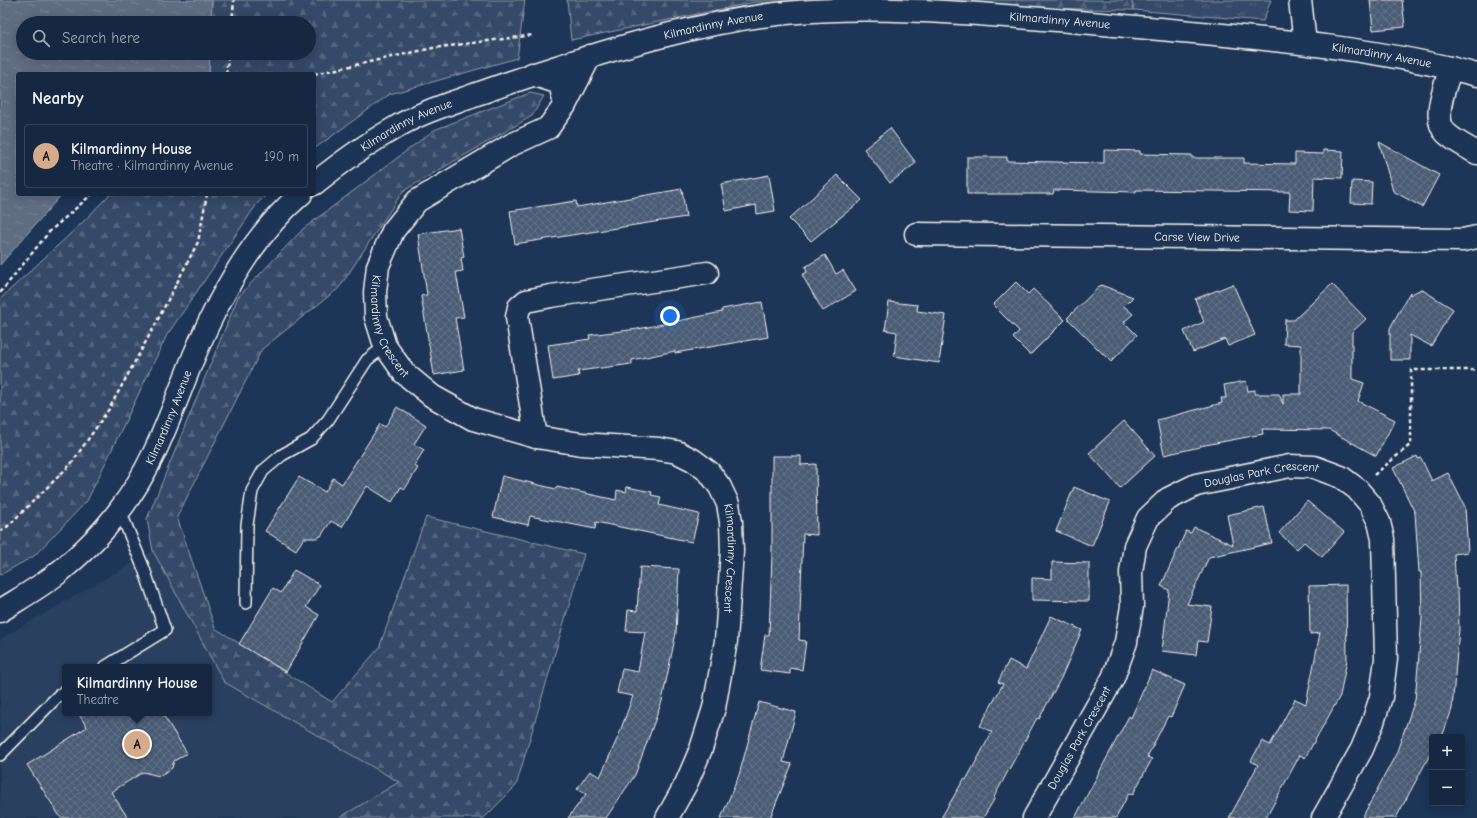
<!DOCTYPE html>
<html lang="en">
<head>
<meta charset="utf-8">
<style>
	body { margin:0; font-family:"Comic Neue",sans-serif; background:#1f3048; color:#f1f3f6 }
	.controls { position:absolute; right:12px; bottom:12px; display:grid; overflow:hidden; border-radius:4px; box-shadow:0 2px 10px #0003 }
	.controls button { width:36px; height:36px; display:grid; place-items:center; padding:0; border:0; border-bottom:1px solid #35445a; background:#162841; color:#f1f3f6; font:20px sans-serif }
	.you { position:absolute; left:670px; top:316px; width:14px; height:14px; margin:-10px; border:3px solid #fff; border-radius:50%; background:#1a73e8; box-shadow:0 0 0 6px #1a73e833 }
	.badge { display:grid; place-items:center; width:26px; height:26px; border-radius:50%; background:#d6ab8b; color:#111; font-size:13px; font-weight:700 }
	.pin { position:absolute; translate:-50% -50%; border:2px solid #fff; box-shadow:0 1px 4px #0006 }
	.popup { position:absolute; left:62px; top:664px; width:150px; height:52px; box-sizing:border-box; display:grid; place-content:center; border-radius:4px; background:#162841; filter:drop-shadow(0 1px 3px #0005); font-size:13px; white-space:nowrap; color:#9ea6b1 }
	.popup b { font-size:15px; color:#f1f3f6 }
	.popup::after { content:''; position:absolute; left:50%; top:100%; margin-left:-8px; border:8px solid transparent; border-top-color:#162841 }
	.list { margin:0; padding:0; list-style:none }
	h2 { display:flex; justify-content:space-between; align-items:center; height:52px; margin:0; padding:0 16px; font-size:17px }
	h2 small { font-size:13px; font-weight:400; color:#9ea6b1 }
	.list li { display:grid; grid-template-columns:26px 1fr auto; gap:12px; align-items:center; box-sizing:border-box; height:64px; margin:0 8px 8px; padding:0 8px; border:1px solid #35445a; border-radius:4px }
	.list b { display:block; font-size:15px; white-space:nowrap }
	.list p { margin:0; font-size:13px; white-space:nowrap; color:#9ea6b1 }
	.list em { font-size:13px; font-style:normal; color:#9ea6b1 }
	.icon { flex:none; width:22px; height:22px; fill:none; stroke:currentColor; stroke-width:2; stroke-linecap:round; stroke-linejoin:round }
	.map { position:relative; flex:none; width:1477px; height:818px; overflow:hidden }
	.search { position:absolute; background:#162841; box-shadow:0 2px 10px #0003; left:16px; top:16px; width:300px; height:44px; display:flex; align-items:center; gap:10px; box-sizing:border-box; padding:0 14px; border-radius:22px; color:#9ea6b1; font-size:15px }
	.panel { position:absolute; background:#162841; box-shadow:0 2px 10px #0003; left:16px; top:72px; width:300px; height:124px; border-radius:4px }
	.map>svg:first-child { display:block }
</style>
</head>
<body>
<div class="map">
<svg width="1477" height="818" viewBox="0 0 1477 818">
	<defs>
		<pattern id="grass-tufts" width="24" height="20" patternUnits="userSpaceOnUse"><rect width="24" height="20" fill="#354a67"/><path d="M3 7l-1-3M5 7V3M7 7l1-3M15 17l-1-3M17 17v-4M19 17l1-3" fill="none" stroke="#53657d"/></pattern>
		<pattern id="forest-firs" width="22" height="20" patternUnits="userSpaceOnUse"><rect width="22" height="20" fill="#354a67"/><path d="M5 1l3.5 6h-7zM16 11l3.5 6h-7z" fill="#53657d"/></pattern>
		<pattern id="water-ripples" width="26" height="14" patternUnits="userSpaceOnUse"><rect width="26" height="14" fill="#5e6d82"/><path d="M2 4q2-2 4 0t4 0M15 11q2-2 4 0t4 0" fill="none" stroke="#768294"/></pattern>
		<pattern id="building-cross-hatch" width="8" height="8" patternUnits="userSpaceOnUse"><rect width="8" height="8" fill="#485b74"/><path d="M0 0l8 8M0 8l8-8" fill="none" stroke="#637388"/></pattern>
	</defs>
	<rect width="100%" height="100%" fill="#1d3557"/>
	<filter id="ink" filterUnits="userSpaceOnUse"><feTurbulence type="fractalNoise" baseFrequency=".025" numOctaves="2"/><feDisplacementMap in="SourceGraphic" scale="8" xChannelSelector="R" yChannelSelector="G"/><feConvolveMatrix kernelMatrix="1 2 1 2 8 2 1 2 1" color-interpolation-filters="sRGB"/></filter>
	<g filter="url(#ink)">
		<!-- built -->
		<path fill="#2a4060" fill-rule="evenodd" d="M153,551l71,131 175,100 -60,36h-339v-179zM65,667h144v46h-144z"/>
		<!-- grass -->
		<path fill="url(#grass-tufts)" stroke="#949ea8" d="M1131,0h140l-8,21 -129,-11z"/>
		<!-- forest -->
		<path fill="url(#forest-firs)" stroke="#949ea8" d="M212,0h313l-8,58 -127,36 -76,55v-75h-105l1,-21h99v-30h-98z
			M567,0h564l3,10 -379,-8 -184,38z
			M530,93l14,3 -12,20 -129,75 -64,97 -77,61 -85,168 38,111 117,74 47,-54 47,-131 158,37 -68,232 -32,32h-145l60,-36 -175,-100 -71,-131 -6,-32 91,-222 65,-68 131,-99z
			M110,194h157l-10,10 -90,131 -80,166 -53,55 -34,19v-276l82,-76z"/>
		<!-- water -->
		<path fill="url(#water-ripples)" stroke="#9aa2ab" d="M0,0h212l-1,23h-188v30h187l-1,21h-191v120h44l-62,71z"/>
		<!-- building -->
		<path fill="url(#building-cross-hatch)" stroke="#f4f1e8" d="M1370,0h32l3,27 -32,3z
			M890,128l26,35 -26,20 -26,-34z
			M1379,142l60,33 -17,32 -29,-16z
			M1104,150l36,1v3l52,1v3h52v5l51,1v-11l28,1v-4l20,1 -1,27 -28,-1 -1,34 -24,-1 1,-18 -154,-2v2l-82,-2 -1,4h-86v-37h40v4l97,2z
			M769,175l6,36 -18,3 -1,-9 -30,6 -5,-27z
			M837,175l25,25 -51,41 -22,-22z
			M1352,181l20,1 -1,22 -20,-1z
			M682,189l4,28 -171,27 -5,-33 66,-10 1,6z
			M459,228l5,29 -3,1 2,13 -7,1 8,45 -9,1 9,52 -30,5 -13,-79 6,-1 -9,-61z
			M825,255l11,19 7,-4 13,21 -33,20 -21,-36 5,-3 -2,-5z
			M1016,282l12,12 5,-5 32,31 -35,35 -17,-17 6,-7 -26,-26z
			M1233,284l22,51 -27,11 -3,-7 -32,13 -9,-21 20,-9 -9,-23z
			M1332,284l34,35 -14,13v47l12,4 -6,18 37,19 -19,36 -47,-26 -67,-1 1,5 -63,12v1l-36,8 -7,-35 65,-17 -1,-5h5l-2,-13 22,-4 2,10 7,-1v4h24l4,10v-10h18v-49l-17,-1 1,-24h9z
			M1101,285l32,12 -9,9 9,8 -9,8 13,13 -26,27 -44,-44z
			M1421,289l32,20 -22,37 -21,-11v25h-20v-32l20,-36v3z
			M762,302l6,35 -93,16v-2l-43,9v4l-54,7 1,5 -26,4 -5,-35 42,-6 -1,-4 49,-6 84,-17v-3z
			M889,302l29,3 -1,6 29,4 -7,48 -45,-7 3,-24 -12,-2z
			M397,407l29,18 -12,19 10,6 -10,16 4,2 -13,21 -4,-2 -9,15 -25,-16 -25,41 -11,-6 -10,15 -4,2h-13l-8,12 -31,-19 34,-54 26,15 8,-14 9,6 38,-60 5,3z
			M1124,421l31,35 -35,32 -31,-35z
			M772,456h29v9l15,-1 1,71 -14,-1 -4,106 7,1 -4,29 -12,-2v6l-30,-4 5,-35h4l3,-80z
			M1417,456l1,3 3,-1 11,23 16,-8 17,34 3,45 -14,2 2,35h2l1,40 -7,80 -10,28h-10v14l-36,67h-34l34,-64 19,-54 7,-81 -1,-47h-2l-4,-59 -22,-45z
			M502,476l54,13 1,-2 59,13 1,-10 9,2 1,-5 25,5 -1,3 10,2 -2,8 40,9 -7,28 -96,-20 -1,7 -65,-13 -2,9 -35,-8z
			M1074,487l36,15 -18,44 -36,-15z
			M1307,501l37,31 -22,25 -18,-15 -7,7 -18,-16z
			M1264,507l8,36 -63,14 -22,47 25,3 -5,35 -9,-1 -2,14 -34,-4 7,-61 -8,-4 25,-55 5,2 3,-6 39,18 -6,-30z
			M1052,562l37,1v38l-57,-1v-22l20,1z
			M640,567l39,2 -3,64 -14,68 -27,74 -29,43h-38l18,-24 -9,-5 13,-18 10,6 18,-40 15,-41 -16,-3 5,-24 16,3 7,-40 -19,-1 2,-21 9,1z
			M294,570l26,15 -14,22 13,8 -33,57 -47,-28 34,-56 8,5z
			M1346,585l1,75 -7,36 -35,62 -5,-3 -34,63h-37l29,-53 -7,-4 11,-20 8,4 25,-46 11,5 14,-71 -10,1 -1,-48z
			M1051,616l31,14 -21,48 -22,41 -2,-1 -43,79 1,1 -12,20h-42l23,-39 2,1 26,-48 -12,-6 23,-42 -5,-2 11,-22 17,9z
			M1152,670l33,15 -14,32 -3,-1 -21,41 5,2 -19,35 -4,-1 -13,25h-41l54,-102 2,2z
			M759,702l37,10 -13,50 9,2 -22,54h-49l18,-43z
			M78,713h84l25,40 -13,8 -2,7 -13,8 -16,-4 -32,20 17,26h-67l-34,-53 60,-38z"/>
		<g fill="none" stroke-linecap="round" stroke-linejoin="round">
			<!-- lane casing -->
			<g stroke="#f4f1e8" stroke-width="14">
				<path id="lane" d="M246,603l1,-78 5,-34 11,-20 19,-16 29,-16 17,-19 39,-60 18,-14
					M105,667l60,-37 -21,-61 -24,-58
					M0,755l58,-59 7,-5"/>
			</g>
			<!-- street casing -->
			<g stroke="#f4f1e8" stroke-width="25">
				<g id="street">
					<path d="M1300,0l5,43"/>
					<path id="s1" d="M590,56l-25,49 -17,23 -37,17 -94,56 -24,30 -15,35 -3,26 1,25 9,29 19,27 28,23 41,23 63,18 45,7 78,5 18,3 16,8 16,12 11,15 8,17 3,18 1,29 -6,90 -12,67 -13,41 -15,35 -19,34"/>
					<path d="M1451,68c-5,16 -20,50 -5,65 8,8 21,14 31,20"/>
					<path d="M532,74l28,9 5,22"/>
					<path id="s2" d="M916,234l547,6 14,-3"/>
					<path d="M536,437l-19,-120 2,-10 7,-6 25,-5 156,-23"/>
					<path id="s3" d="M1034,818l79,-140 13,-36 6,-36 -1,-34 4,-26 13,-28 20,-19 28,-14 94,-19 24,1 27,10 16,12 13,15 9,18 4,17 3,120 -5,38 -8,25 -11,27 -39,69"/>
				</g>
			</g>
			<!-- secondary casing -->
			<g stroke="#f4f1e8" stroke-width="25">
				<g id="secondary">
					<path id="s4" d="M314,184c25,-20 51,-39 79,-55 24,-15 52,-24 78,-33 29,-10 57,-20 86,-29 75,-24 151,-46 229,-54 58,-6 117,-4 175,0 67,4 133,10 199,16 106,10 214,18 317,46"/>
					<path id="s5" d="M0,611c19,-12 40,-24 58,-38 22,-18 44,-39 61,-62 36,-46 53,-102 75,-155 24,-57 59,-121 107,-162"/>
				</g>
			</g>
			<!-- path -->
			<path stroke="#f4f1e8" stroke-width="2.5" stroke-dasharray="4 3" stroke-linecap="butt" d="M232,23l2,-23
				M226,74l3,-21
				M314,74l119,-26 101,-13
				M0,293l49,-61 43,-38
				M1374,475l37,-31v-74h66
				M0,531l7,-4 64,-63 38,-55 46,-84 43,-83 9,-48"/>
			<!-- lane -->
			<use href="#lane" stroke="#1d3557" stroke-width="11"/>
			<!-- street -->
			<use href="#street" stroke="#1d3557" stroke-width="22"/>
			<!-- secondary -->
			<use href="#secondary" stroke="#1d3557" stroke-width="22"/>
		</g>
	</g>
	<g text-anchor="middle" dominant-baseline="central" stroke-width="3.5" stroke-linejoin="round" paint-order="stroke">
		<!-- street labels -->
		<g font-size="12" fill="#f4f1e8" stroke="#1d3557">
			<text stroke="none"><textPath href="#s4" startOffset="782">Kilmardinny Avenue</textPath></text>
			<text stroke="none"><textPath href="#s4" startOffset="434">Kilmardinny Avenue</textPath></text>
			<text stroke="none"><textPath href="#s4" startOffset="1106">Kilmardinny Avenue</textPath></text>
			<text stroke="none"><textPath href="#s4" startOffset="110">Kilmardinny Avenue</textPath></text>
			<text stroke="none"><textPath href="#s2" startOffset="281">Carse View Drive</textPath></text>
			<text stroke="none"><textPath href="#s1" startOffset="374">Kilmardinny Crescent</textPath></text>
			<text stroke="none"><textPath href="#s5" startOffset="263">Kilmardinny Avenue</textPath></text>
			<text stroke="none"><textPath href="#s3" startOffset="452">Douglas Park Crescent</textPath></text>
			<text stroke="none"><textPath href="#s1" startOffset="845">Kilmardinny Crescent</textPath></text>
			<text stroke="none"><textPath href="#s3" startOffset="92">Douglas Park Crescent</textPath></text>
		</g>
	</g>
</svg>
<div class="controls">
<button>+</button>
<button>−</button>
</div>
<div class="you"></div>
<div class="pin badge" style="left:137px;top:744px">A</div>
<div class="popup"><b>Kilmardinny House</b>Theatre</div>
<div class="search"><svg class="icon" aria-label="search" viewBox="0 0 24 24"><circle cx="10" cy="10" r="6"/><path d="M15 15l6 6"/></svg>Search here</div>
<section class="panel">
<h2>Nearby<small></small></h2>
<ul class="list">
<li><span class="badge">A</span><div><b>Kilmardinny House</b><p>Theatre · Kilmardinny Avenue</p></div><em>190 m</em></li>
</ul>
</section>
</div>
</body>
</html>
